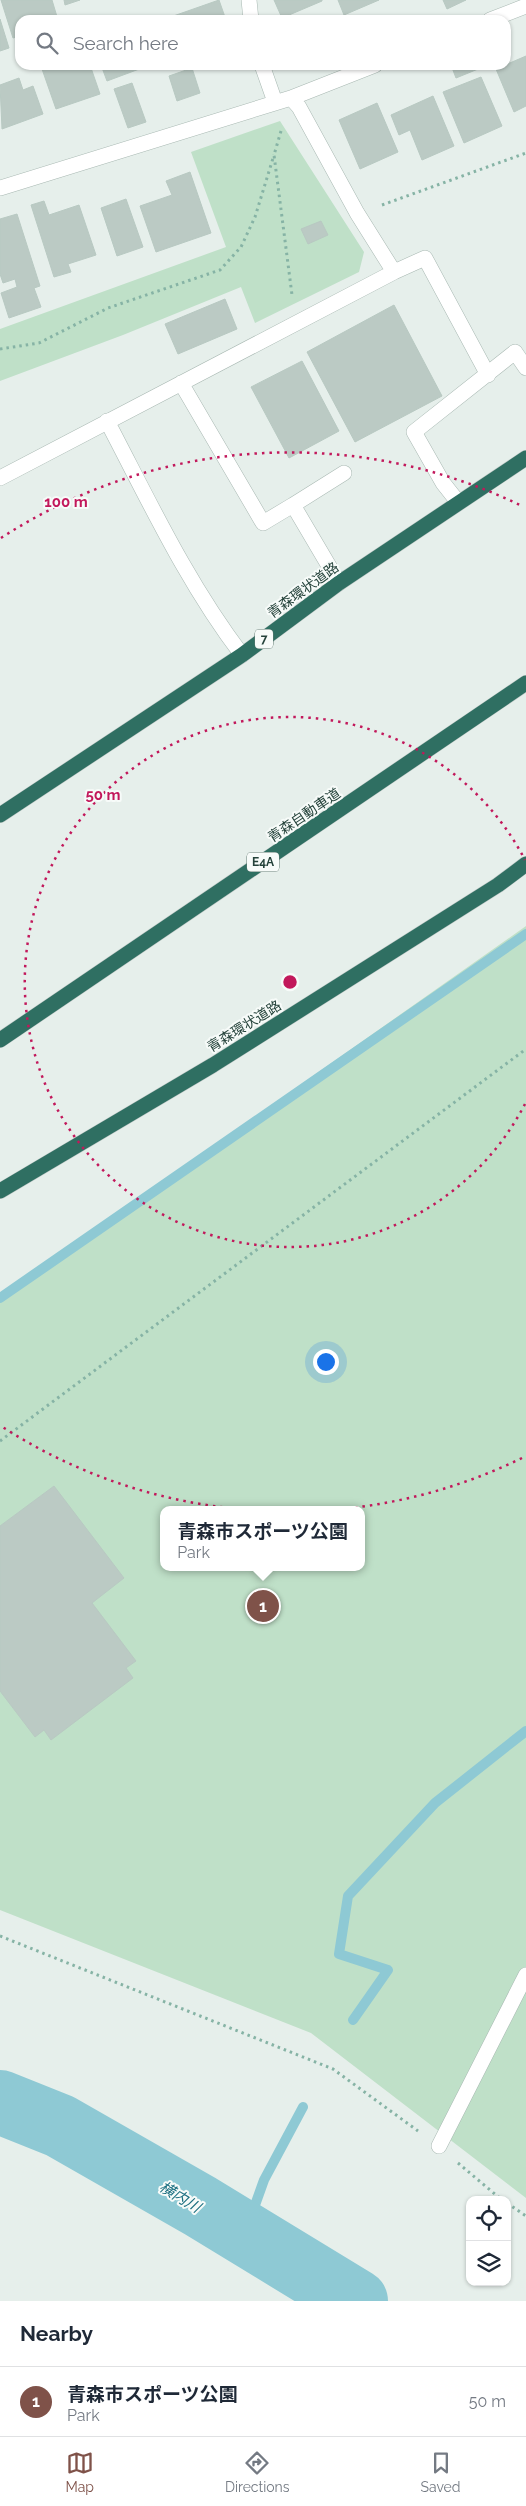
<!DOCTYPE html>
<html lang="en">
<head>
<meta charset="utf-8">
<style>
	body { margin:0; font-family:Raleway,"Noto Sans JP",sans-serif; background:#f2f2f3; color:#1f2937 }
	.controls { position:absolute; right:15px; bottom:15px; display:grid; overflow:hidden; border-radius:10px; box-shadow:0 1px 4px #0004 }
	.controls button { width:45px; height:45px; display:grid; place-items:center; padding:0; border:0; border-bottom:1px solid #e0e1e3; background:#fff; color:#1f2937; font:25px sans-serif }
	.you { position:absolute; left:325px; top:1361px; width:18px; height:18px; margin:-12px; border:4px solid #fff; border-radius:50%; background:#1a73e8; box-shadow:0 0 0 8px #1a73e833 }
	.badge { display:grid; place-items:center; width:32px; height:32px; border-radius:50%; background:#7f5249; color:#fff; font-size:16px; font-weight:700 }
	.pin { position:absolute; translate:-50% -50%; border:2px solid #fff; box-shadow:0 1px 5px #0006 }
	.popup { position:absolute; left:160px; top:1506px; width:205px; height:65px; box-sizing:border-box; display:grid; place-content:center; border-radius:10px; background:#fff; filter:drop-shadow(0 1px 4px #0005); font-size:16px; white-space:nowrap; color:#747a83 }
	.popup b { font-size:19px; color:#1f2937 }
	.popup::after { content:''; position:absolute; left:50%; top:100%; margin-left:-10px; border:10px solid transparent; border-top-color:#fff }
	.list { margin:0; padding:0; list-style:none }
	h2 { display:flex; justify-content:space-between; align-items:center; height:65px; margin:0; padding:0 20px; font-size:21px }
	h2 small { font-size:16px; font-weight:400; color:#747a83 }
	.list li { display:grid; grid-template-columns:32px 1fr auto; gap:15px; align-items:center; box-sizing:border-box; height:70px; padding:0 20px; border-top:1px solid #e0e1e3 }
	.list b { display:block; font-size:19px; white-space:nowrap }
	.list p { margin:0; font-size:16px; white-space:nowrap; color:#747a83 }
	.list em { font-size:16px; font-style:normal; color:#747a83 }
	.icon { flex:none; width:28px; height:28px; fill:none; stroke:currentColor; stroke-width:2; stroke-linecap:round; stroke-linejoin:round }
	.map { position:relative; flex:none; width:526px; height:2301px; overflow:hidden }
	.search { position:absolute; background:#fff; box-shadow:0 1px 4px #0004; left:15px; right:15px; top:15px; height:55px; display:flex; align-items:center; gap:12px; box-sizing:border-box; padding:0 18px; border-radius:15px; color:#747a83; font-size:19px }
	.sheet { height:135px; background:#fff }
	nav { display:flex; justify-content:space-around; align-items:center; box-sizing:border-box; height:70px; border-top:1px solid #e0e1e3; background:#fff; font-size:14px; color:#747a83 }
	nav a { display:grid; justify-items:center; gap:2px }
	nav .on { color:#7f5249 }
	.map>svg:first-child { display:block }
</style>
</head>
<body>
<div class="map">
<svg width="526" height="2301" viewBox="0 0 526 2301">
	<rect width="100%" height="100%" fill="#e6efeb"/>
	<!-- green -->
	<path fill="#bfe0c8" fill-rule="evenodd" d="M280,121l84,131 -5,20 -104,51 -14,-36 -118,48 -123,46v-52l226,-82 -35,-95z
		M526,926v1272l-215,-165 -311,-123v-609l276,-199zM164,1510h198v57h-198z"/>
	<g fill="none" stroke-linecap="round" stroke-linejoin="round">
		<!-- stream -->
		<path stroke="#8ec9d4" stroke-width="10" d="M0,1298l526,-364
			M353,2020l35,-50 -49,-16 9,-58 87,-93 91,-72
			M245,2233l19,-53 39,-73"/>
		<!-- river -->
		<path stroke="#8ec9d4" stroke-width="64" d="M0,2102l60,24 140,80 156,95"/>
	</g>
	<!-- building -->
	<path fill="#bbcac4" stroke="#b8c9c2" d="M1,0h51l6,20h-38v16l-7,2z
		M64,0h16l-15,5z
		M219,0l7,20h-64z
		M274,0h48v1l-40,17z
		M338,0h41l-35,15z
		M443,0h23l-19,9z
		M0,19l9,29 -9,3z
		M526,56v50l-12,6 -18,-43z
		M54,65h36l10,29 -44,15 -14,-40z
		M101,65h49l-43,16z
		M451,65h31l1,2 -27,11z
		M192,68l8,25 -23,8 -8,-25z
		M481,77l21,49 -38,17 -21,-51z
		M19,78l4,12 10,-4 10,28 -41,15 -2,-44z
		M132,83l14,39 -18,6 -14,-39z
		M433,96l21,50 -32,14 -12,-30 -11,5 -8,-20z
		M377,103l21,49 -38,17 -21,-49z
		M190,172l21,61 -55,19 -16,-46 32,-11 -6,-14z
		M126,199l17,48 -26,9 -16,-48z
		M44,201l5,14 30,-10 17,50 -28,9 3,8 -17,5 -23,-72z
		M17,214l23,72 -6,2 7,19 -32,11 -8,-25 16,-6 -2,-8 -12,4 -3,-9v-55z
		M321,221l7,14 -20,9 -7,-15z
		M225,299l12,30 -59,25 -13,-30z
		M394,305l48,91 -87,46 -48,-90z
		M302,361l37,70 -50,27 -38,-71z
		M54,1486l70,92 -32,25 44,58 -10,7 7,10 -82,62 -7,-10 -9,7 -35,-46v-165z"/>
	<g fill="none" stroke-linecap="round" stroke-linejoin="round">
		<!-- minor casing -->
		<g stroke="#a8b8b2" stroke-width="16">
			<path id="minor" d="M249,0l2,20
				M490,20l36,-14
				M262,65l13,37
				M0,188l291,-90 84,-33
				M394,272l31,-14 63,117
				M181,383l82,140 30,-18 46,78
				M107,421c42,80 80,162 135,234
				M0,478l394,-206 -37,-59 -58,-106 -8,-9
				M458,502l-15,-19 -29,-51 101,-80 11,16
				M293,505l51,-32
				M439,2146l87,-171"/>
		</g>
		<!-- highway casing -->
		<g stroke="#c2cac8" stroke-width="16">
			<path id="highway" d="M0,815l242,-160 97,-72 187,-125
				M0,1040l526,-357
				M0,1191l213,-126 285,-180 28,-21"/>
		</g>
		<!-- path -->
		<path stroke="#86b3a5" stroke-width="3" stroke-dasharray="2.5 4" stroke-linecap="butt" d="M281,131l-7,24 18,140
			M382,205l144,-52
			M0,349l39,-6 69,-35 112,-38 21,-23 14,-30 19,-62
			M0,1441l526,-392
			M0,1936l333,133 85,62
			M458,2163l44,37
			M507,2203l19,13"/>
		<!-- minor -->
		<use href="#minor" stroke="#fff" stroke-width="15"/>
		<!-- highway -->
		<use href="#highway" stroke="#2f6f62" stroke-width="15"/>
	</g>
	<!-- distance rings -->
	<g fill="none" stroke="#c2185b" stroke-width="2.5" stroke-dasharray="2.5 5">
		<path d="M525 1104A265 265 0 1 1 525 860"/>
		<path d="M522 1458A530 530 0 0 1 1 1426M1 538A530 530 0 0 1 522 506"/>
	</g>
	<g text-anchor="middle" dominant-baseline="central" stroke-width="4" stroke-linejoin="round" paint-order="stroke">
		<!-- shield labels -->
		<g fill="#f7fbf9" stroke="#637a73" stroke-width="1">
			<rect x="255" y="629.5" width="18" height="19" rx="4"/>
			<rect x="247" y="852.5" width="32" height="19" rx="4"/>
		</g>
		<g font-size="12" font-weight="bold" fill="#24423a">
			<text x="264" y="639">7</text>
			<text x="263" y="862">E4A</text>
		</g>
		<!-- street labels -->
		<g font-size="14" fill="#24423a" stroke="#f7fbf9">
			<text transform="translate(303 590) rotate(-36)">青森環状道路</text>
			<text transform="translate(304 815) rotate(-34)">青森自動車道</text>
			<text transform="translate(244 1026) rotate(-32)">青森環状道路</text>
		</g>
		<!-- water labels -->
		<g font-size="15" font-style="italic" fill="#1c6f80" stroke="#f7fbf9">
			<text transform="translate(180 2197) rotate(31)">横内川</text>
		</g>
	</g>
	<circle cx="290" cy="982" r="8" fill="#c2185b" stroke="#f7fbf9" stroke-width="2.5"/>
	<g font-size="15" text-anchor="middle" font-weight="bold" fill="#c2185b" stroke="#f7fbf9" stroke-width="4" stroke-linejoin="round" paint-order="stroke">
		<text x="66" y="507">100 m</text>
		<text x="103" y="800">50 m</text>
	</g>
</svg>
<div class="controls">
<button><svg class="icon" aria-label="locate" viewBox="0 0 24 24"><circle cx="12" cy="12" r="6"/><path d="M12 2v4M12 18v4M2 12h4M18 12h4"/></svg></button>
<button><svg class="icon" aria-label="layers" viewBox="0 0 24 24"><path d="M12 4l9 5-9 5-9-5zM3 14l9 5 9-5"/></svg></button>
</div>
<div class="you"></div>
<div class="pin badge" style="left:263px;top:1606px">1</div>
<div class="popup"><b>青森市スポーツ公園</b>Park</div>
<div class="search"><svg class="icon" aria-label="search" viewBox="0 0 24 24"><circle cx="10" cy="10" r="6"/><path d="M15 15l6 6"/></svg>Search here</div>
</div>
<section class="sheet">
<h2>Nearby<small></small></h2>
<ul class="list">
<li><span class="badge">1</span><div><b>青森市スポーツ公園</b><p>Park</p></div><em>50 m</em></li>
</ul>
</section>
<nav>
<a class="on"><svg class="icon" aria-label="map" viewBox="0 0 24 24"><path d="M3 6l6-2 6 2 6-2v14l-6 2-6-2-6 2zM9 4v14M15 6v14"/></svg>Map</a>
<a><svg class="icon" aria-label="directions" viewBox="0 0 24 24"><path d="M12 3l9 9-9 9-9-9zM9 14v-3h6M13 9l2 2-2 2"/></svg>Directions</a>
<a><svg class="icon" aria-label="saved" viewBox="0 0 24 24"><path d="M7 4h10v16l-5-4-5 4z"/></svg>Saved</a>
</nav>
</body>
</html>
